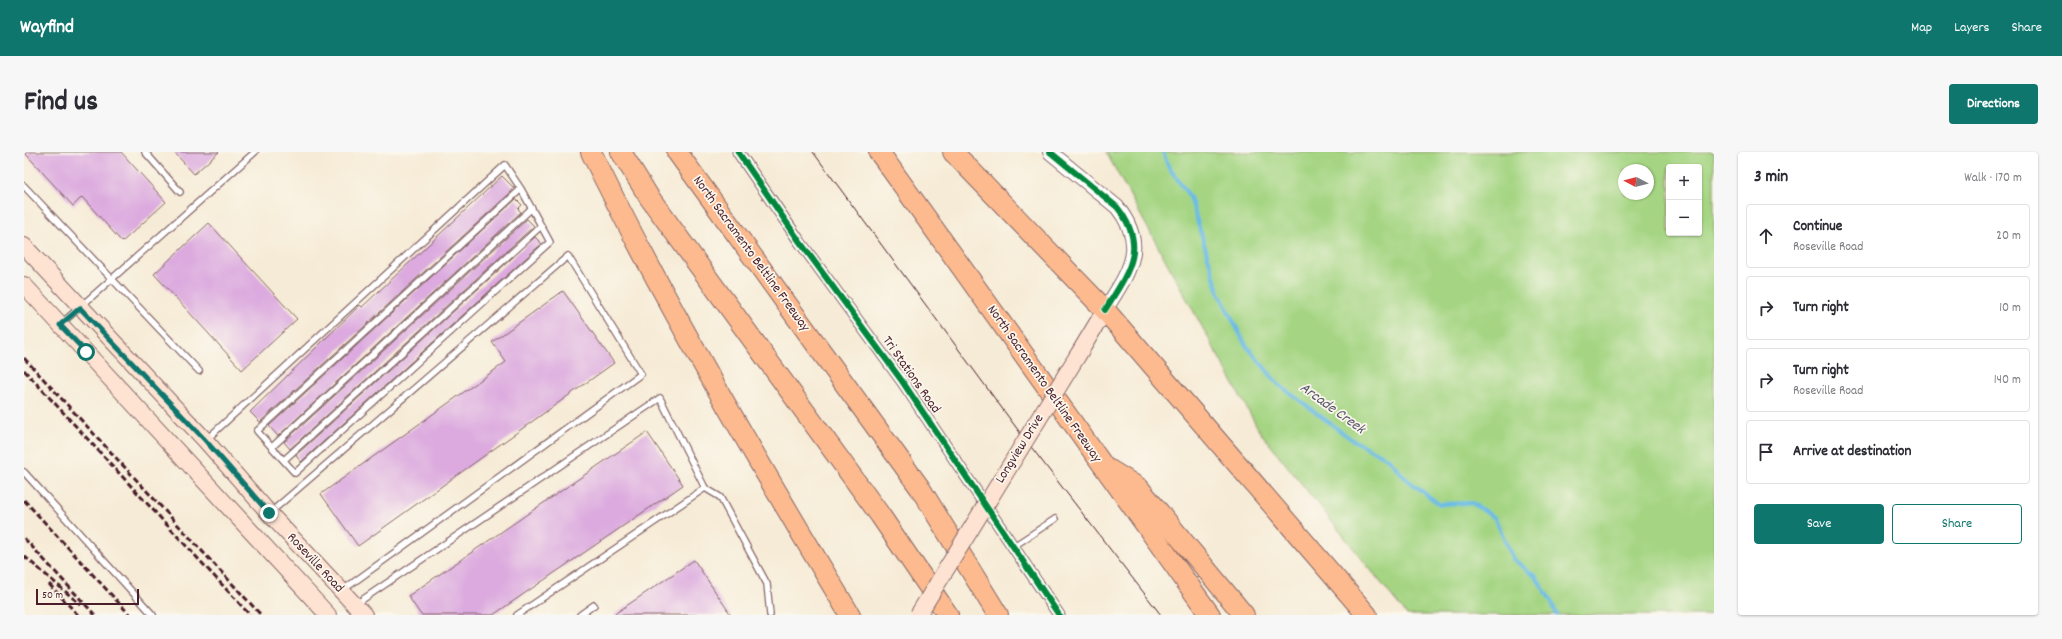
<!DOCTYPE html>
<html lang="en">
<head>
<meta charset="utf-8">
<style>
	body { margin:0; font-family:Dekko,sans-serif; background:#f7f7f7; color:#2b2b33 }
	.controls { position:absolute; right:12px; top:12px; display:grid; overflow:hidden; border-radius:4px; box-shadow:0 1px 3px #0004 }
	.controls button { width:36px; height:36px; display:grid; place-items:center; padding:0; border:0; border-bottom:1px solid #e1e1e2; background:#fff; color:#2b2b33; font:20px sans-serif }
	.compass { position:absolute; left:1594px; top:12px; width:36px; height:36px; border-radius:50%; background:#fff; box-shadow:0 1px 3px #0004; rotate:277deg }
	.scale { position:absolute; left:12px; bottom:10px; width:103px; box-sizing:border-box; padding-left:4px; border:2px solid #4a1f2b; border-top:0; font-size:11px; line-height:14px; white-space:nowrap; color:#4a1f2b; -webkit-text-stroke:3px #fbf7ec; paint-order:stroke }
	.stop { position:absolute; width:12px; height:12px; margin:-9px; border:3px solid #0f766e; border-radius:50%; background:#fff }
	.stop.end { background:#0f766e; border-color:#fff; box-shadow:0 1px 4px #0008 }
	.list { margin:0; padding:0; list-style:none }
	h2 { display:flex; justify-content:space-between; align-items:center; height:52px; margin:0; padding:0 16px; font-size:17px }
	h2 small { font-size:13px; font-weight:400; color:#7c7c81 }
	.list li { display:grid; grid-template-columns:26px 1fr auto; gap:12px; align-items:center; box-sizing:border-box; height:64px; margin:0 8px 8px; padding:0 8px; border:1px solid #e1e1e2; border-radius:4px }
	.list b { display:block; font-size:15px; white-space:nowrap }
	.list p { margin:0; font-size:13px; white-space:nowrap; color:#7c7c81 }
	.list em { font-size:13px; font-style:normal; color:#7c7c81 }
	.actions { display:flex; gap:8px; padding:12px 16px }
	.actions a { flex:1; padding:9px 0; border:1px solid #0f766e; border-radius:4px; text-align:center; font-size:14px; color:#0f766e }
	.actions .main { background:#0f766e; color:#fff }
	.icon { flex:none; width:22px; height:22px; fill:none; stroke:currentColor; stroke-width:2; stroke-linecap:round; stroke-linejoin:round }
	.map { position:relative; flex:none; width:1690px; height:463px; overflow:hidden; border-radius:4px }
	header { display:flex; align-items:center; gap:24px; box-sizing:border-box; height:56px; padding:0 20px; background:#0f766e; color:#fff }
	header strong { font-size:19px }
	nav { display:flex; gap:22px; margin-inline-start:auto; font-size:14px }
	.intro { display:flex; align-items:center; justify-content:space-between; box-sizing:border-box; height:96px; padding:0 24px }
	h1 { margin:0; font-size:28px }
	.button { padding:10px 18px; border-radius:4px; background:#0f766e; color:#fff; font-size:14px; font-weight:700 }
	main { display:flex; gap:24px; padding:0 24px }
	aside { flex:1; background:#fff; border-radius:4px; box-shadow:0 1px 3px #0004 }
	.map>svg:first-child { display:block }
</style>
</head>
<body>
<header>
<strong>Wayfind</strong>
<nav><a>Map</a><a>Layers</a><a>Share</a></nav>
</header>
<div class="intro"><h1>Find us</h1><a class="button">Directions</a></div>
<main>
<div class="map">
<svg width="1690" height="463" viewBox="0 0 1690 463">
	<rect width="100%" height="100%" fill="#fbf7ec"/>
	<filter id="ink" filterUnits="userSpaceOnUse"><feTurbulence type="fractalNoise" baseFrequency=".025" numOctaves="2"/><feDisplacementMap in="SourceGraphic" scale="8" xChannelSelector="R" yChannelSelector="G"/><feConvolveMatrix kernelMatrix="1 2 1 2 8 2 1 2 1" color-interpolation-filters="sRGB"/></filter>
	<filter id="wash" filterUnits="userSpaceOnUse"><feTurbulence type="fractalNoise" baseFrequency=".012" numOctaves="4" result="noise"/><feDisplacementMap in="SourceGraphic" scale="16" xChannelSelector="R" yChannelSelector="G"/><feGaussianBlur stdDeviation="0.9" result="paint"/><feColorMatrix in="noise" values="0 0 0 0 0 0 0 0 0 0 0 0 0 0 0 0 0 1.4 0 .05"/><feComposite in="paint" operator="in"/></filter>
	<g filter="url(#wash)">
		<rect width="100%" height="100%" fill="#f6ebd6"/>
		<!-- green -->
		<path fill="#a5d583" stroke="#787a57" fill-rule="evenodd" d="M1082,0h608v463h-307l-147,-183zM1645,15h30v66h-30zM1600,18h24v24h-24z"/>
		<g fill="none" stroke-linecap="round" stroke-linejoin="round">
			<!-- stream -->
			<path stroke="#6bbbe6" stroke-width="4" d="M1139,0l5,14 22,31 29,96 26,51 33,40 73,55 39,21 15,18 34,26 33,-1 23,15 18,41 23,18 14,22 7,16"/>
		</g>
		<g id="blocks">
			<!-- building -->
			<path fill="#dcaadf" d="M0,0h97l45,50 -44,40 -40,-45 -9,9z
				M150,0h45l-25,22z
				M478,24l12,12 -4,5 -250,229 -10,-10 110,-107 2,2z
				M492,47l6,6 -4,4 3,3 -243,224 -9,-10z
				M503,67l7,7 -244,223 -6,-7z
				M185,71l88,96 -55,51 -88,-96z
				M511,85l7,7 -5,4 -236,214 -4,-5 -1,-2z
				M539,139l51,72 -256,183 -37,-52 185,-132 -14,-20z
				M623,280l36,53 -190,130h-72l-13,-19z
				M670,408l37,55h-118z"/>
		</g>
	</g>
	<g filter="url(#ink)">
		<use href="#blocks" fill-opacity="0" stroke="#866667" stroke-width="1"/>
		<g fill="none" stroke-linecap="round" stroke-linejoin="round">
			<!-- service casing -->
			<g stroke="#866667" stroke-width="8">
				<path id="service" d="M121,0l35,40
					M0,34l175,185
					M38,171l193,-171
					M183,287l298,-274 16,24 -264,242 38,42 255,-231 -29,-53
					M248,295l260,-239
					M260,308l257,-234
					M0,320l129,143
					M681,336l15,9 47,87 3,31
					M247,360l297,-256 73,118 -298,216
					M990,394l41,-27
					M332,452l304,-206 45,90 -188,127
					M556,463l14,-10"/>
			</g>
			<!-- minor casing -->
			<g stroke="#866667" stroke-width="13">
				<path id="minor" d="M714,0l62,90 102,139 157,234"/>
			</g>
			<!-- tertiary casing -->
			<g stroke="#866667" stroke-width="16">
				<path id="tertiary" d="M1026,0l67,55c32,40 11,66 -12,103"/>
			</g>
			<!-- secondary casing -->
			<g stroke="#866667" stroke-width="18">
				<path id="secondary" d="M0,94l181,194 64,73 95,102
					M0,133l304,330
					M1054,203l27,-45"/>
			</g>
			<!-- motorway casing -->
			<g stroke="#866667" stroke-width="22">
				<path id="motorway" d="M567,0c78,159 168,312 259,463
					M597,0l28,45 231,318 68,100
					M653,0l243,336 78,127
					M855,0l331,463
					M929,0l152,158 262,305
					M1086,318l29,18 105,127"/>
			</g>
			<!-- service -->
			<use href="#service" stroke="#fff" stroke-width="5.5"/>
			<!-- minor -->
			<use href="#minor" stroke="#fff" stroke-width="11"/>
			<!-- tertiary -->
			<use href="#tertiary" stroke="#fff" stroke-width="14"/>
			<!-- secondary -->
			<use href="#secondary" stroke="#fee3d2" stroke-width="16"/>
			<!-- motorway -->
			<use href="#motorway" stroke="#fcba8e" stroke-width="20"/>
			<!-- tram -->
			<path stroke="#4a1f2b" stroke-width="1" d="M789,0l205,278 143,185"/>
			<!-- rail -->
			<path stroke="#4a1f2b" stroke-width="3" stroke-dasharray="6 3" stroke-linecap="butt" d="M0,206l237,257
				M0,218l226,245
				M0,348l106,115
				M0,386l71,77
				M0,404l57,49
				M25,432l29,31"/>
			<!-- secondary-bridge casing -->
			<g stroke="#866667" stroke-width="18" stroke-linecap="butt">
				<path id="secondary-bridge" d="M894,463l160,-260"/>
			</g>
			<!-- secondary-bridge -->
			<use href="#secondary-bridge" stroke="#fee3d2" stroke-width="16"/>
			<!-- cycleway casing -->
			<g stroke="#fbf7ec" stroke-width="8">
				<path id="cycleway" d="M714,0l62,90 102,139 157,234
					M1026,0l67,55c32,40 11,66 -12,103"/>
			</g>
			<!-- cycleway -->
			<use href="#cycleway" stroke="#00873e" stroke-width="6"/>
		</g>
	</g>
	<g fill="none" stroke-linecap="round" stroke-linejoin="round" filter="url(#ink)">
		<!-- route -->
		<path stroke="#0f766e" stroke-width="5" d="M62,200l-26,-27 20,-17 125,132 64,73"/>
	</g>
	<g text-anchor="middle" dominant-baseline="central" stroke-width="3.5" stroke-linejoin="round" paint-order="stroke">
		<!-- street labels -->
		<g font-size="14" fill="#4a1f2b" stroke="#fbf7ec">
			<text transform="translate(727 102) rotate(54)">North Sacramento Beltline Freeway</text>
			<text transform="translate(887 223) rotate(55)">Tri Stations Road</text>
			<text transform="translate(1020 232) rotate(55)">North Sacramento Beltline Freeway</text>
			<text transform="translate(996 297) rotate(-58)">Longview Drive</text>
			<text transform="translate(291 411) rotate(47)">Roseville Road</text>
		</g>
		<!-- water labels -->
		<g font-size="15" font-style="italic" fill="#56566c" stroke="#fbf7ec">
			<text transform="translate(1308 257) rotate(36)">Arcade Creek</text>
		</g>
	</g>
</svg>
<div class="controls">
<button>+</button>
<button>−</button>
</div>
<svg class="compass" viewBox="-18 -18 36 36"><path d="M0-13l5 13h-10z" fill="#e53935"/><path d="M0 13l5-13h-10z" fill="#7c7c81"/></svg>
<div class="scale">50 m</div>
<div class="stop" style="left:62px;top:200px"></div>
<div class="stop end" style="left:245px;top:361px"></div>
</div>
<aside>
<h2>3 min<small>Walk · 170 m</small></h2>
<ul class="list">
<li><svg class="icon" aria-label="ahead" viewBox="0 0 24 24"><path d="M12 20V5M6 11l6-6 6 6"/></svg><div><b>Continue</b><p>Roseville Road</p></div><em>20 m</em></li>
<li><svg class="icon" aria-label="right" viewBox="0 0 24 24"><path d="M7 20v-9h11M14 6l5 5-5 5"/></svg><div><b>Turn right</b></div><em>10 m</em></li>
<li><svg class="icon" aria-label="right" viewBox="0 0 24 24"><path d="M7 20v-9h11M14 6l5 5-5 5"/></svg><div><b>Turn right</b><p>Roseville Road</p></div><em>140 m</em></li>
<li><svg class="icon" aria-label="arrive" viewBox="0 0 24 24"><path d="M6 21V4h12l-3 4 3 4H6"/></svg><div><b>Arrive at destination</b></div></li>
</ul>
<div class="actions"><a class="main">Save</a><a>Share</a></div>
</aside>
</main>
</body>
</html>
